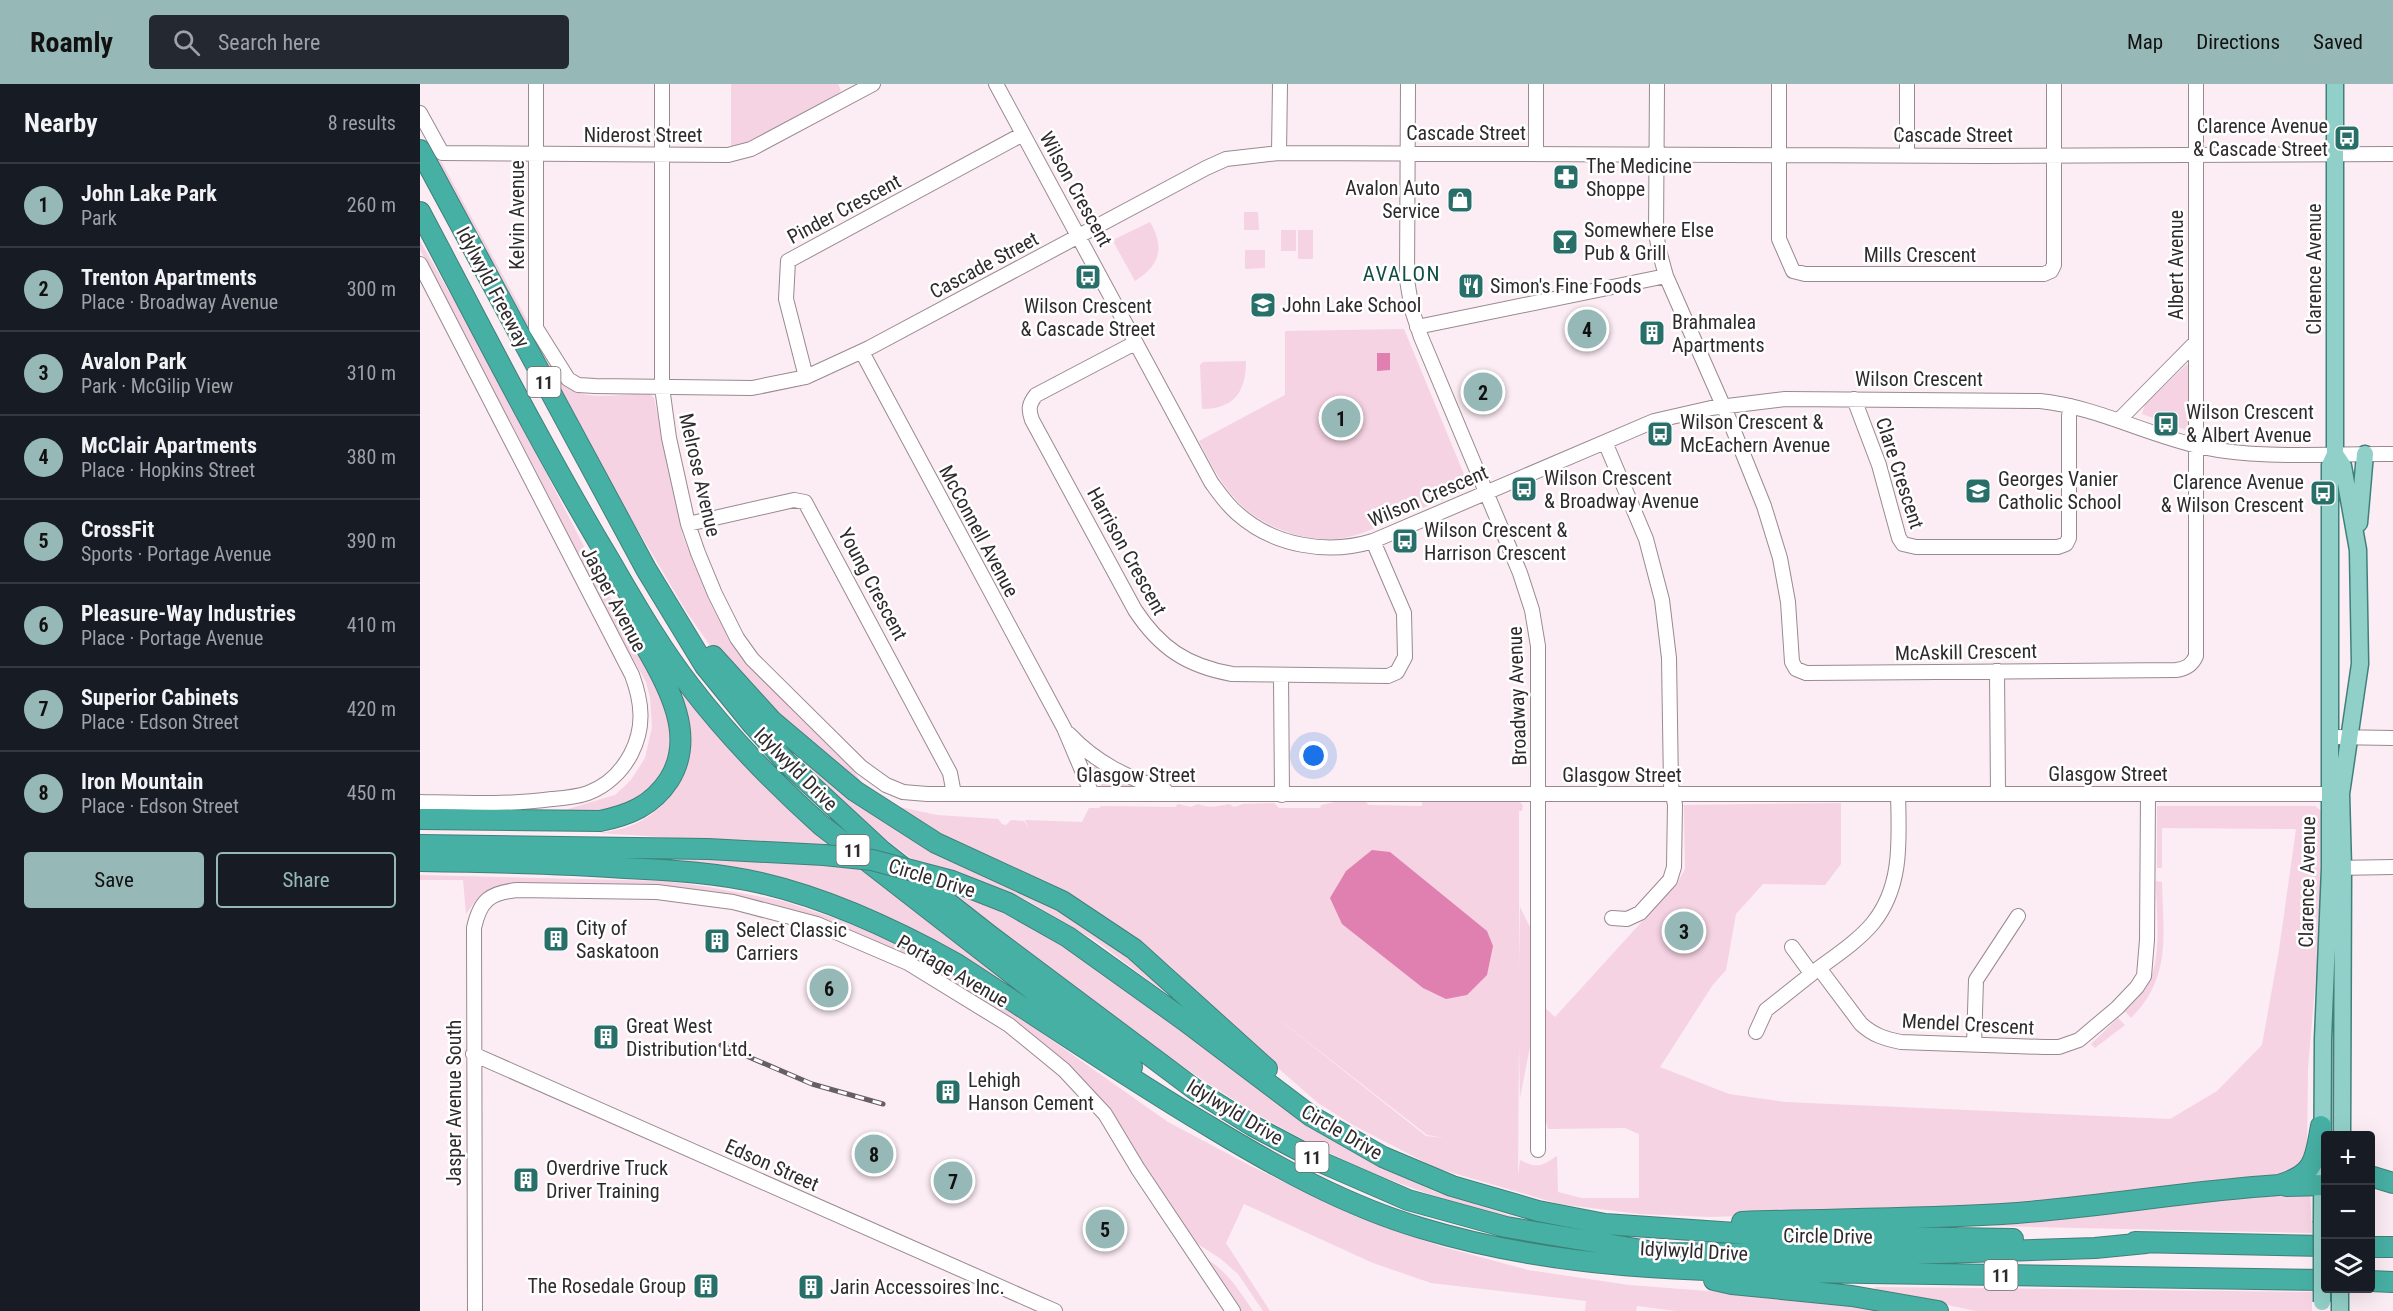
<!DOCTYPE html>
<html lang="en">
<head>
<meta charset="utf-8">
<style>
	body { margin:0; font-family:"Roboto Condensed",sans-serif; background:#242831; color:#f1f3f6 }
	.controls { position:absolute; right:18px; bottom:18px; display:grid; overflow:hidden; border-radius:6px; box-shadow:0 6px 24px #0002 }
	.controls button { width:54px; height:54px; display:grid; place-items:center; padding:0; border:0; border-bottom:2px solid #363941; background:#171b24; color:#f1f3f6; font:30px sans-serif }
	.you { position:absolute; left:894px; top:672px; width:21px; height:21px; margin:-15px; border:4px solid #fff; border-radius:50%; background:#1a73e8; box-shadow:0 0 0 9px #1a73e833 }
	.badge { display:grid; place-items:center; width:39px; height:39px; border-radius:50%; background:#96b8b6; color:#111; font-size:20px; font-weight:700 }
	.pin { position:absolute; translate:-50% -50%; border:3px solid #fff; box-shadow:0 2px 6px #0006 }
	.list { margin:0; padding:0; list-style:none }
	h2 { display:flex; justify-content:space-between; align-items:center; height:78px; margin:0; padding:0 24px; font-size:26px }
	h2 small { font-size:20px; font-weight:400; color:#9ea1a6 }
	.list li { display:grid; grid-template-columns:39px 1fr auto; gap:18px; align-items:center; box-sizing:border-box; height:84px; padding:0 24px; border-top:2px solid #363941 }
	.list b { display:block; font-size:22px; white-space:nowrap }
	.list p { margin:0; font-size:20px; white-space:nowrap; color:#9ea1a6 }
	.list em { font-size:20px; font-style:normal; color:#9ea1a6 }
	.actions { display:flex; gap:12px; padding:18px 24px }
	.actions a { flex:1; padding:14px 0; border:2px solid #96b8b6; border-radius:6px; text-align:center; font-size:21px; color:#96b8b6 }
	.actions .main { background:#96b8b6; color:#111 }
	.icon { flex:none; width:33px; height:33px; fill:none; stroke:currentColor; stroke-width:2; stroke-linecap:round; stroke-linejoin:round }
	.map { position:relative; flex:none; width:1973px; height:1227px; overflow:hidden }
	header { display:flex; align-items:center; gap:36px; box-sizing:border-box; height:84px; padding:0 30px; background:#96b8b6; color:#111 }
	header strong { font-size:28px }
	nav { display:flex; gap:33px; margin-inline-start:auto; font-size:21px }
	.search { width:420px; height:54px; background:#242831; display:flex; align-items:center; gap:15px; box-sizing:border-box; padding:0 21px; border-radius:6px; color:#9ea1a6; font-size:22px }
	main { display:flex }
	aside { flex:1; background:#171b24 }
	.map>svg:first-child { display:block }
</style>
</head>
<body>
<header>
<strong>Roamly</strong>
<div class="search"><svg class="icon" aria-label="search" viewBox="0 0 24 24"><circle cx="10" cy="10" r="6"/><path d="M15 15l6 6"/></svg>Search here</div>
<nav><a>Map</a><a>Directions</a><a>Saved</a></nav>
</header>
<main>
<aside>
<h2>Nearby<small>8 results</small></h2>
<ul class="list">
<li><span class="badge">1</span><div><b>John Lake Park</b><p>Park</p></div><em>260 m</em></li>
<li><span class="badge">2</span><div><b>Trenton Apartments</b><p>Place · Broadway Avenue</p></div><em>300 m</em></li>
<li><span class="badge">3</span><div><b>Avalon Park</b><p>Park · McGilip View</p></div><em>310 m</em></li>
<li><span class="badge">4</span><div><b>McClair Apartments</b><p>Place · Hopkins Street</p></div><em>380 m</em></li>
<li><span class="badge">5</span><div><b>CrossFit</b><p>Sports · Portage Avenue</p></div><em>390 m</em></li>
<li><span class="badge">6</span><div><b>Pleasure-Way Industries</b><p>Place · Portage Avenue</p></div><em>410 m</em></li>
<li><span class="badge">7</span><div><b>Superior Cabinets</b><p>Place · Edson Street</p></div><em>420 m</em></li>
<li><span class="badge">8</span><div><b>Iron Mountain</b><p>Place · Edson Street</p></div><em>450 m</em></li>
</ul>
<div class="actions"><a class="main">Save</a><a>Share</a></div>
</aside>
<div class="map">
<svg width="1973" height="1227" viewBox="0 0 1973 1227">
	<rect width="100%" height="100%" fill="#fcecf3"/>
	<!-- green -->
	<path fill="#f5d3e2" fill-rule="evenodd" d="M311,0h107l3,6 -3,4 -92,49 -15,4z
		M0,38l134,248c5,5 10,13 16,18 17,14 57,5 79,5l5,5 29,139 29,70 23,40 16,21 101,101 10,14v5l-112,-98 -41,-46 -23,-33 -108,-182 -77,-140 -75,-149z
		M824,128h14l1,18h-15z
		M730,138c15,26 10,43 -15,59l-21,-38 1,-4z
		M861,146h15v21h-15z
		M878,146h15v29h-15z
		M0,157l68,119 174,338 7,24 1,26 -7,27 -15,21 -47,19 -43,-3 57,-17 16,-15 14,-22 7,-31 -2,-30 -4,-15 -36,-65 -139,-272 -51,-95z
		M825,166h20v18l-20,1z
		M984,245l64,155 -2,5c-19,10 -40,17 -59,25 -22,9 -45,22 -69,25 -33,3 -77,-12 -100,-37 -17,-18 -28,-39 -39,-61l86,-46v-64z
		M826,277c0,31 -12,48 -44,48l-2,-44 3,-3z
		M1767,280l2,3 -1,59 -2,4 -44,-16 3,-10z
		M258,603c46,59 98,110 153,161l-232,-15c10,-2 22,-3 31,-7 35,-14 60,-46 59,-84 0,-17 -9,-37 -13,-54z
		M342,638l254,166 83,44 127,106 -130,-97 -69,-41 -54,-21 -57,-17 -64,-48 -47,-44z
		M666,672l52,31h-36z
		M945,717l4,4 53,1v-4h98l3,3 -1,6h-3v158l1,-62 12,24v105l-12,62 -1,-56 -1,133 2,-15c18,9 21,6 37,-4l1,36 24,6h57v-64l-14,-6 -77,1 -2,-7 -2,-115 11,10 123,-135 7,-13 -1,-64 157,-2v61l-16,21 -62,-1 -27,30 -10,56 -14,16 -52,81 69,27 56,8 385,17 47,-28 45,-46 17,-95 17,-121 -134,-1v40h-5v-62h158l9,7v69l-16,186 -1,76 -4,15 -17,17 -261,30 -315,11 -71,-3 -80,-10 -123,-36 -83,-43 -35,-22 -64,-56 -85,-82 -40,-32 -155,-78 -84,-50 47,10 61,4 4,5 4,1 5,-5 13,1 4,6 -3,-7 57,2 7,-14h10l2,-2 74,1 3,-3 13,3 7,-3c12,5 20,2 31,0l5,3 9,-3 31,-1 5,5h41l1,-3 14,-3zM842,922l165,129 18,3 -19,-2z
		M254,775c62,2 125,0 187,11l177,136c-51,-32 -102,-69 -157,-93 -66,-29 -137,-45 -207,-54z
		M0,791l244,6 45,6 74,14 60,20 73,31 76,46 176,124 83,44 101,49 88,31 88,24 101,15 157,12 104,14h-214l-39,-5 -1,5h-51l1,-10 -155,-18 -58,-20 -129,-59 -18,39 44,68h-7l-25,-37 -17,-15 -31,-20 -89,-139 -30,-30 -65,-53 -91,-59 -58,-24 -198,-48 -151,-3c-19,4 -31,14 -42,31l-3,-34h-43z
		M1736,797l6,1c1,53 10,95 -31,136l-6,-7c10,-10 18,-20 25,-32 12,-25 6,-70 6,-98z
		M537,810l52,20 49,26 224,165 90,58 64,29 107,34c-73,-17 -147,-40 -214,-73 -127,-63 -237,-152 -349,-236z
		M1915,824v227l-4,1 -4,-81z
		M1698,934l7,7 -30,23 -4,-4z
		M1890,1107l2,42 -322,-7 73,-8 122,-20z
		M785,1174c22,13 34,32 48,53h-12z
		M1455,1203l437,5v19h-336l-101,-21z"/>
	<!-- water -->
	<path fill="#df80b0" d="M957,269h13v17l-13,1z
		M952,766l18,2 97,79 6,15 -6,29 -20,20 -21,4 -23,-11 -81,-64 -12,-26 16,-27z"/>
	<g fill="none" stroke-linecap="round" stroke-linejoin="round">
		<!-- minor casing -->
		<g stroke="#988a90" stroke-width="16">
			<path id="minor" d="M116,0v244l32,51 10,6 17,1 157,2 54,-11 63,-29 337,-180 20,-9 53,-6 706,3 408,-2
				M242,0v303l7,51 19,86 10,29 17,41 22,44 15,21 109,108 25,18 17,7 24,2h1412
				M576,0l215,398c8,11 16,23 27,32 36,32 90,41 135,27l281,-120 57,-13 74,-9 255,2c57,6 107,34 162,46 59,13 130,6 191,7
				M988,0l-1,196 5,30 9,27 99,236 12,37 6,36v504
				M1116,0v69
				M1237,0l-1,150 4,20 6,22 63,143 35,87 16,52 8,44 4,60 4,7 10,4 370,-3c10,-1 16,-5 20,-14v-572
				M1359,0v155l14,32 12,3h239l7,-3 3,-6v-181
				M1487,0v70
				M0,29l22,40 286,2 23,-6 122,-65
				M859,69l1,-69
				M0,180l212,411c10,27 13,52 -1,79 -9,17 -24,32 -43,39 -11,4 -24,5 -36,6 -44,6 -88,4 -132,3
				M997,243l249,-51
				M715,259l-99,52c-7,9 -8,14 -4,25l103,190c25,38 52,56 97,64l156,2 9,-4 8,-15 -1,-44 -31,-72
				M442,268l202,376 28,66
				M386,293l-20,-78 2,-38 235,-127
				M1434,315l25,66 20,73 4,6 13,3h142l8,-3 3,-6v-122l2,-10
				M1699,336l76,-77
				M1185,358l41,97 16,61 7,58 2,127 4,20 -1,62 -4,13 -30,33 -13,6 -15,-1
				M268,440l106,-24 11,2 145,271 4,21
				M1577,587l1,122
				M861,592l1,119
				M649,650c27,29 59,44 96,56
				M1911,653l62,1
				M1478,710c1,45 5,92 -25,129 -14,17 -36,32 -54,45l42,56c12,11 24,15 40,18l143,5h15l20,-7 38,-32 20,-21 7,-11 3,-36 1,-145
				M1915,784l58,-1
				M1372,863l19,26
				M1336,948l10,-22 53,-42
				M1554,961l2,-65 42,-64
				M53,970l582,257
				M55,1227l-1,-383c6,-28 16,-35 43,-38l140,2 76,10 84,22 91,39 101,62 55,45 41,44 33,55 95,142"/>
		</g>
		<!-- major casing -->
		<g stroke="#3f817a" stroke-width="19">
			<path id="major" d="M1915,370l8,12 15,84 2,114 -19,130 2,73 -1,269
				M1939,439l6,-69
				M1902,1137l1,-182 7,-171v-403l5,-11v-370
				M1920,1204v23"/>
		</g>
		<!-- highway casing -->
		<g stroke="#3f817a" stroke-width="22">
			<path id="highway" d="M0,66l226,419 59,97 48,59 34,38 95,88 107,84 208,156 56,35 70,37 85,37 98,27 154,26 216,2 219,-7 51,-5
				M0,128c61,115 120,232 187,344 26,44 51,89 83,130 39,51 83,96 131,139l311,242
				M293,572l59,65 83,70 81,52 126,58 72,48 133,120
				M0,735l180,2c29,-6 52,-15 69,-41 33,-52 -13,-112 -37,-158
				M0,761l288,4 116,6
				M0,777c69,1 137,2 205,7 46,2 92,5 136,15 69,16 133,46 194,80 85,55 169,113 257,165 66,40 135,78 209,100 148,45 294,43 447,45 152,2 305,4 458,7
				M532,797l56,22 60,34 116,83 127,96 72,41 69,29 86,25 67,13 159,11 249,4
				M1950,1092l23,7
				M1866,1102l40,-1
				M1322,1138c87,-3 174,-3 260,-8 93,-6 184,-23 277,-29 37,-11 36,-26 42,-59
				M1715,1158l191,4
				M1950,1163h23
				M1294,1196l18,4 120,12 86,15
				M1950,1197l23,1"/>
		</g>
		<!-- minor -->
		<use href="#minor" stroke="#fff" stroke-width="14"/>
		<!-- major -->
		<use href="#major" stroke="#91d0c8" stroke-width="16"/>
		<!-- highway -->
		<use href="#highway" stroke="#47b0a4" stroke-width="20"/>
		<!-- rail casing -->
		<g stroke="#685f63" stroke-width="5">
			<path id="rail" d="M301,961l91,39 71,20"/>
		</g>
		<!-- rail -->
		<use href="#rail" stroke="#fff" stroke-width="3" stroke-dasharray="9" stroke-linecap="butt"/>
		<!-- major-bridge casing -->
		<g stroke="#3f817a" stroke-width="19" stroke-linecap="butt">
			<path id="major-bridge" d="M1902,1218v-81"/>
		</g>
		<!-- highway-bridge casing -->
		<g stroke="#3f817a" stroke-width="22" stroke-linecap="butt">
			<path id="highway-bridge" d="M404,771l48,5 80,21"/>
		</g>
		<!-- major-bridge -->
		<use href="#major-bridge" stroke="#91d0c8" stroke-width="16"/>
		<!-- highway-bridge -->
		<use href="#highway-bridge" stroke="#47b0a4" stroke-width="20"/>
	</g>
	<!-- icons -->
	<defs>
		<g id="bus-square" transform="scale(1.35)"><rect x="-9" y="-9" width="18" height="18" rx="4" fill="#276f68" stroke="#fff"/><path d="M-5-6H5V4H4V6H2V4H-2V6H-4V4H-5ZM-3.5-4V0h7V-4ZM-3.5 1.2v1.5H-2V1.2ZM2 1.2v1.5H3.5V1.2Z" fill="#fff"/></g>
		<g id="pharmacy-square" transform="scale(1.35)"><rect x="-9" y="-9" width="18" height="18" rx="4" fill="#276f68" stroke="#fff"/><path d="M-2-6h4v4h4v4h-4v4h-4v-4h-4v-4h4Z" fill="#fff"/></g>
		<g id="shop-square" transform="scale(1.35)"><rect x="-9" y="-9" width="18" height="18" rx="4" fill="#276f68" stroke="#fff"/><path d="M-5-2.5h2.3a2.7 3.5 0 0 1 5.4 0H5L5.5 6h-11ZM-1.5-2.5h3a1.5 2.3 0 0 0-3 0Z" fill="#fff"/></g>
		<g id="bar-square" transform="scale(1.35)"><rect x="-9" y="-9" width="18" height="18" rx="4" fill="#276f68" stroke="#fff"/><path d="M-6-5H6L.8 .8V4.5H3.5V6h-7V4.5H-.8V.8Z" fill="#fff"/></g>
		<g id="restaurant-square" transform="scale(1.35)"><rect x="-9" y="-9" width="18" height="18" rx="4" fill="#276f68" stroke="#fff"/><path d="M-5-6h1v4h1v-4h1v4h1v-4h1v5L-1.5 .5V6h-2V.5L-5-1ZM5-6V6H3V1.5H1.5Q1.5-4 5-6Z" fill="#fff"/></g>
		<g id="school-square" transform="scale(1.35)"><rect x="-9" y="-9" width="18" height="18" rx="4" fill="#276f68" stroke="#fff"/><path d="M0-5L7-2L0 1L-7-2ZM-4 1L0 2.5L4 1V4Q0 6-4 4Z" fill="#fff"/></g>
		<g id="building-square" transform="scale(1.35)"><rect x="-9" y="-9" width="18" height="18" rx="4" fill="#276f68" stroke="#fff"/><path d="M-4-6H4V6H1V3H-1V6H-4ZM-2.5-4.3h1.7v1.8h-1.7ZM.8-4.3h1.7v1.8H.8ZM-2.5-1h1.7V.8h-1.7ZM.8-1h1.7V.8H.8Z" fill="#fff"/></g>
	</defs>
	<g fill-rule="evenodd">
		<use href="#bus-square" x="1927" y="54"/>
		<use href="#pharmacy-square" x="1146" y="93"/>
		<use href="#shop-square" x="1040" y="116"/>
		<use href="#bar-square" x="1145" y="158"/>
		<use href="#bus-square" x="668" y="193"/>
		<use href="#restaurant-square" x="1051" y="202"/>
		<use href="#school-square" x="843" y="221"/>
		<use href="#building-square" x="1232" y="249"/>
		<use href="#bus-square" x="1746" y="340"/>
		<use href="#bus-square" x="1240" y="350"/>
		<use href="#bus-square" x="1104" y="405"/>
		<use href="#school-square" x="1558" y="407"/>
		<use href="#bus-square" x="1903" y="409"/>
		<use href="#bus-square" x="985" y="457"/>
		<use href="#building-square" x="136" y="855"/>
		<use href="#building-square" x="297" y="857"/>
		<use href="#building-square" x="186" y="953"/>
		<use href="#building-square" x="528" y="1008"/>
		<use href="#building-square" x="106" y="1096"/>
		<use href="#building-square" x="286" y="1202"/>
		<use href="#building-square" x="391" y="1203"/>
	</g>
	<g text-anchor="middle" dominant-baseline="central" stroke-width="5" stroke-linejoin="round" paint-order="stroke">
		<!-- shield labels -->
		<g fill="#fff" stroke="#6d6a6b" stroke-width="1.5">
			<rect x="107.5" y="283" width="33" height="30" rx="4.5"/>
			<rect x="416.5" y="751" width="33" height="30" rx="4.5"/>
			<rect x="875.5" y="1058" width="33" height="30" rx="4.5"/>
			<rect x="1564.5" y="1176" width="33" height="30" rx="4.5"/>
		</g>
		<g font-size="18" font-weight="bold" fill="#2f2a2c">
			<text x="124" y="298">11</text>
			<text x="433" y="766">11</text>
			<text x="892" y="1073">11</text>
			<text x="1581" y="1191">11</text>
		</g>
		<!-- poi labels -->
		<g font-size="20" fill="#2f2a2c" stroke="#fff" text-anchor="start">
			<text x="1908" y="42" text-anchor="end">Clarence Avenue<tspan x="1908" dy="23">&amp; Cascade Street</tspan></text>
			<text x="1166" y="82">The Medicine<tspan x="1166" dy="23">Shoppe</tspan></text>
			<text x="1020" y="104" text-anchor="end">Avalon Auto<tspan x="1020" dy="23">Service</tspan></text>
			<text x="1164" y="146">Somewhere Else<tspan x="1164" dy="23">Pub &amp; Grill</tspan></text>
			<text x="1070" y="202">Simon's Fine Foods</text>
			<text x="862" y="221">John Lake School</text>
			<text x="668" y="222" text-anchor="middle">Wilson Crescent<tspan x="668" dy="23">&amp; Cascade Street</tspan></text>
			<text x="1252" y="238">Brahmalea<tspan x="1252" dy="23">Apartments</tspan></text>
			<text x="1766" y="328">Wilson Crescent<tspan x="1766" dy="23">&amp; Albert Avenue</tspan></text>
			<text x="1260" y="338">Wilson Crescent &amp;<tspan x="1260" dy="23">McEachern Avenue</tspan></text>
			<text x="1124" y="394">Wilson Crescent<tspan x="1124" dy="23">&amp; Broadway Avenue</tspan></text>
			<text x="1578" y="395">Georges Vanier<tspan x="1578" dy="23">Catholic School</tspan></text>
			<text x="1884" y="398" text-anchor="end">Clarence Avenue<tspan x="1884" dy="23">&amp; Wilson Crescent</tspan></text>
			<text x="1004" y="446">Wilson Crescent &amp;<tspan x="1004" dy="23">Harrison Crescent</tspan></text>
			<text x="156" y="844">City of<tspan x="156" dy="23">Saskatoon</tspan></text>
			<text x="316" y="846">Select Classic<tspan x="316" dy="23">Carriers</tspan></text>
			<text x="206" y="942">Great West<tspan x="206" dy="23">Distribution Ltd.</tspan></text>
			<text x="548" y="996">Lehigh<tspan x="548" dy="23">Hanson Cement</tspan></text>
			<text x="126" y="1084">Overdrive Truck<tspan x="126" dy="23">Driver Training</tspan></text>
			<text x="266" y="1202" text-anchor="end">The Rosedale Group</text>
			<text x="410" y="1203">Jarin Accessoires Inc.</text>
		</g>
		<!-- street labels -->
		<g font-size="20" fill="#2f2a2c" stroke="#fff">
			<text x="1046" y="49">Cascade Street</text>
			<text x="223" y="51">Niderost Street</text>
			<text x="1533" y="51">Cascade Street</text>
			<text transform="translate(656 105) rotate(61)">Wilson Crescent</text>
			<text transform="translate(424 125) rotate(-28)">Pinder Crescent</text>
			<text transform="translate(97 131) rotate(-90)">Kelvin Avenue</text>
			<text x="1500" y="171">Mills Crescent</text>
			<text transform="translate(564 181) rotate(-28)">Cascade Street</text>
			<text transform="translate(1756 181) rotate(-90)">Albert Avenue</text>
			<text transform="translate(1894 185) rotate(-90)">Clarence Avenue</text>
			<text transform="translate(73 203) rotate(62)">Idylwyld Freeway</text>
			<text x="1499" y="295">Wilson Crescent</text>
			<text transform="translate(1480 389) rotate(72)">Clare Crescent</text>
			<text transform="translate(280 391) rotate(77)">Melrose Avenue</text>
			<text transform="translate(1008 412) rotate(-23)">Wilson Crescent</text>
			<text transform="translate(559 447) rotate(62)">McConnell Avenue</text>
			<text transform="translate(707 467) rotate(61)">Harrison Crescent</text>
			<text transform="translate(453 500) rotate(62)">Young Crescent</text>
			<text transform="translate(194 515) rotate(62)">Jasper Avenue</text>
			<text transform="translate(1546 568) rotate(-1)">McAskill Crescent</text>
			<text transform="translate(1097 612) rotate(-92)">Broadway Avenue</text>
			<text transform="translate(376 685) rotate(45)">Idylwyld Drive</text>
			<text x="1688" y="690">Glasgow Street</text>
			<text x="716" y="691">Glasgow Street</text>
			<text x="1202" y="691">Glasgow Street</text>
			<text transform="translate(512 794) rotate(17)">Circle Drive</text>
			<text transform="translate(1887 798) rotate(-89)">Clarence Avenue</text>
			<text transform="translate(533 887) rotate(30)">Portage Avenue</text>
			<text transform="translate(1548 940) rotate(3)">Mendel Crescent</text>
			<text transform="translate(34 1019) rotate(-90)">Jasper Avenue South</text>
			<text transform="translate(815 1028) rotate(31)">Idylwyld Drive</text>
			<text transform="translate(922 1048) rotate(30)">Circle Drive</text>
			<text transform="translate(352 1081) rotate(24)">Edson Street</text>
			<text transform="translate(1408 1152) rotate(1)">Circle Drive</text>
			<text transform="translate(1274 1167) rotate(3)">Idylwyld Drive</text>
		</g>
		<!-- neighbourhood labels -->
		<g font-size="21" letter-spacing="1.5" fill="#114d47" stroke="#fff">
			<text x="982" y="190">AVALON</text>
		</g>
	</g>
</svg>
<div class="controls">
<button>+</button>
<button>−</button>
<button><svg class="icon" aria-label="layers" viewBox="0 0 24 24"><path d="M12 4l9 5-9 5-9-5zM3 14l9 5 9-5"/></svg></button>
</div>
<div class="you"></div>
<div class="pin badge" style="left:921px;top:334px">1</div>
<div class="pin badge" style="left:1063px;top:308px">2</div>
<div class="pin badge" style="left:1264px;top:847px">3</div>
<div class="pin badge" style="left:1167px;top:245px">4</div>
<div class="pin badge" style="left:685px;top:1145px">5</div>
<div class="pin badge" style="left:409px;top:904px">6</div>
<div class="pin badge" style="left:533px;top:1097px">7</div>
<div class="pin badge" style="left:454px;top:1070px">8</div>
</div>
</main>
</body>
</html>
